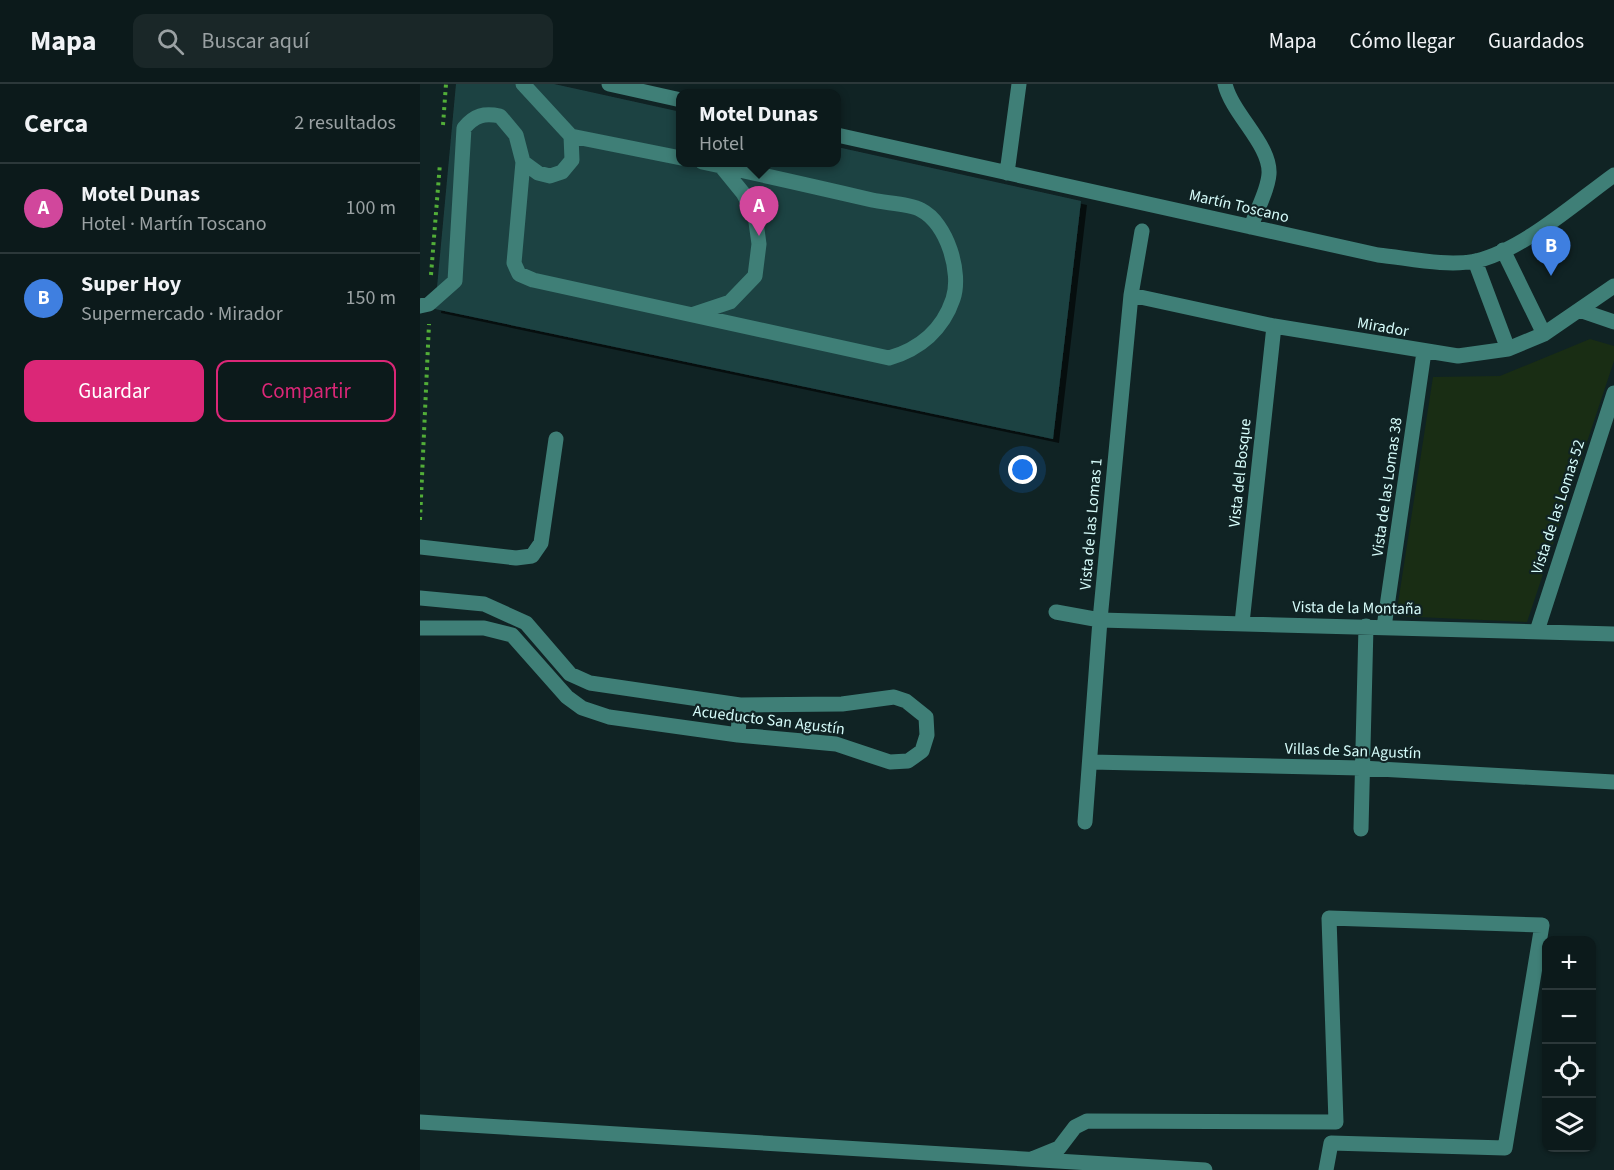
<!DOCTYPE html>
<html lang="es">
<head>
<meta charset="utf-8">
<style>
	body { margin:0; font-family:"Source Sans 3",sans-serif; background:#1a2728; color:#f1f3f6 }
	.controls { position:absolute; right:18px; bottom:18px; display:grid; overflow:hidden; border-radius:12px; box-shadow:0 2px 4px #0004 }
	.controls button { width:54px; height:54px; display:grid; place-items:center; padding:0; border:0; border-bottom:2px solid #2c383a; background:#0c1a1b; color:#f1f3f6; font:30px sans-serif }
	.you { position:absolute; left:603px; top:386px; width:21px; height:21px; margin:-15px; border:4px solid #fff; border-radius:50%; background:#1a73e8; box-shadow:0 0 0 9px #1a73e833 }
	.badge { display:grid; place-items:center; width:39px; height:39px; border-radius:50%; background:#db2777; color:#fff; font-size:20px; font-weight:700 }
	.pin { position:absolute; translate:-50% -50px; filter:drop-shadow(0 2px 3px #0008) }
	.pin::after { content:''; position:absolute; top:32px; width:21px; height:18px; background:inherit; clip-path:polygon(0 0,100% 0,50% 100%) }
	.popup { position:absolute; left:256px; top:5px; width:165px; height:78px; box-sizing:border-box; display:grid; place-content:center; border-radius:12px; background:#0c1a1b; filter:drop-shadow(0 2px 4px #0005); font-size:20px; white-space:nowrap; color:#9aa1a3 }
	.popup b { font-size:22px; color:#f1f3f6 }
	.popup::after { content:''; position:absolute; left:50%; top:100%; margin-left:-12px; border:12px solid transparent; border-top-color:#0c1a1b }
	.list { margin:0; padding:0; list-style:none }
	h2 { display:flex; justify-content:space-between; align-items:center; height:78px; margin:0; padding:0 24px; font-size:26px }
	h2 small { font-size:20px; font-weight:400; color:#9aa1a3 }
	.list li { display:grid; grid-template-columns:39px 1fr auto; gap:18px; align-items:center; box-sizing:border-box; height:90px; padding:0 24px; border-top:2px solid #2c383a }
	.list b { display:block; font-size:22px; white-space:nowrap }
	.list p { margin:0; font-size:20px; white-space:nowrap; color:#9aa1a3 }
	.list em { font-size:20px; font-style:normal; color:#9aa1a3 }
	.actions { display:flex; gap:12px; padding:18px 24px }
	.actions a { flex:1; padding:14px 0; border:2px solid #db2777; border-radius:12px; text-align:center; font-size:21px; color:#db2777 }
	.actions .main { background:#db2777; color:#fff }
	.icon { flex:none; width:33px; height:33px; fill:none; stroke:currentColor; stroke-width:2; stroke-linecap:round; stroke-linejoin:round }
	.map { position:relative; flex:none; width:1194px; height:1086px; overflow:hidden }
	header { display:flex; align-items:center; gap:36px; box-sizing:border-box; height:84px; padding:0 30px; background:#0c1a1b; border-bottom:2px solid #2c383a }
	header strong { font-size:28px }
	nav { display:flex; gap:33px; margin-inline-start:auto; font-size:21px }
	.search { width:420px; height:54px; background:#1a2728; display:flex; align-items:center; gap:15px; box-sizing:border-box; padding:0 21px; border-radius:12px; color:#9aa1a3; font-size:22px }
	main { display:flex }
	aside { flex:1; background:#0c1a1b }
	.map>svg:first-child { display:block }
</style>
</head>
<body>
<header>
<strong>Mapa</strong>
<div class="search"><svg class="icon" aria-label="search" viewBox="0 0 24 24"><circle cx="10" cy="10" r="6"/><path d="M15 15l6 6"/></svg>Buscar aquí</div>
<nav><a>Mapa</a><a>Cómo llegar</a><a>Guardados</a></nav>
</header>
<main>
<aside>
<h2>Cerca<small>2 resultados</small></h2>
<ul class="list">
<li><span class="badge" style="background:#d1479c">A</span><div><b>Motel Dunas</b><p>Hotel · Martín Toscano</p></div><em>100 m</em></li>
<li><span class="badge" style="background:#3f7fe0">B</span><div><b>Super Hoy</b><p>Supermercado · Mirador</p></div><em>150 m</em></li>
</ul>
<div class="actions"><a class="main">Guardar</a><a>Compartir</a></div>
</aside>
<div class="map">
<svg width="1194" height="1086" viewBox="0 0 1194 1086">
	<defs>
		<filter id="shadow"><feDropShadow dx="6" dy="4" stdDeviation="0" flood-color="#0009"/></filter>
	</defs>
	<rect width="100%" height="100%" fill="#102324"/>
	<!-- park -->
	<path fill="#192d14" d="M1170,255l24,7v15l-87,261 -131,-6 37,-239 67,-1z"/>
	<!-- building -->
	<path fill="#1e4243" filter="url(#shadow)" d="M36,0h98l127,28v50h156v-15l244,54 -28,238 -618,-130z"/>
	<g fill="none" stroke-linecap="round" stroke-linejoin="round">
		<!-- path -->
		<path stroke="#52ae38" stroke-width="4" stroke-dasharray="3 4.5" stroke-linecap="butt" d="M23,41l3,-41
			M11,191l9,-112
			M0,436l9,-196"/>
		<!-- minor -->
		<path stroke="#3f7f77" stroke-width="15" d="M103,0l48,52
			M189,0l72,16
			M805,0c7,30 46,61 44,90 -1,17 -13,37 -18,53
			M417,51l541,120c30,3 68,12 98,6 47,-11 99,-58 138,-86
			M103,78l-9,101 5,11 14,6 356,78c31,-9 54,-29 64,-59 9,-26 -6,-76 -32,-89 -9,-6 -37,-7 -49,-10 -56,-13 -113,-26 -170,-38
			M587,89l12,-89
			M1083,166l41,84
			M1055,177l33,88
			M711,211l143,31 184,30 50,-7 36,-15 70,-48
			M0,222l9,-2 26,-23 9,-153c11,-13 20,-15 36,-12l16,19 7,27 15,11 12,3 12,-4 10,-12 -1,-24 110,22
			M1159,226l35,12
			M274,230l36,-12 25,-26 4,-32 -4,-29 -12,-22 -22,-27
			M0,463l96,11 16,-2 9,-13 15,-104
			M0,514l64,6 42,19 44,51 20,9 150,22 102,-1 52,-7 12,4 20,16 1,18 -5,16 -14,10 -18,1 -54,-18 -98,-9 -129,-18 -27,-9 -15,-11 -55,-62 -28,-7h-64
			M636,528l44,8 514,14
			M822,539l32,-297
			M964,543l40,-275
			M1117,547l77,-238
			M318,651l2,-30
			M671,678l270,6 253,14
			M665,738l15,-202 31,-325 11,-64
			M941,745l5,-203
			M0,1038l785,48
			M612,1075l27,-11 16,-21 12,-6 249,1 -7,-204 213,7 -37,223 -174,-5 -5,27"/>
	</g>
	<g text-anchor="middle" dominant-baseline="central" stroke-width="4.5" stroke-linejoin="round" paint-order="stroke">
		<!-- street labels -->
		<g font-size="16" fill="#d6fcfa" stroke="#102324">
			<text transform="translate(819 122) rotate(13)">Martín Toscano</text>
			<text transform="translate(963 243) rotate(10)">Mirador</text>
			<text transform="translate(820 389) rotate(-84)">Vista del Bosque</text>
			<text transform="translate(967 403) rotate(-82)">Vista de las Lomas 38</text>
			<text transform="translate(1138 423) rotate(-72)">Vista de las Lomas 52</text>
			<text transform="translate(671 440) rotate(-85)">Vista de las Lomas 1</text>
			<text transform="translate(937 524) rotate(1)">Vista de la Montaña</text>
			<text transform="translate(349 636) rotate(7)">Acueducto San Agustín</text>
			<text transform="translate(933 667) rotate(2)">Villas de San Agustín</text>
		</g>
	</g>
</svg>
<div class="controls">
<button>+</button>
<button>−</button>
<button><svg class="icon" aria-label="locate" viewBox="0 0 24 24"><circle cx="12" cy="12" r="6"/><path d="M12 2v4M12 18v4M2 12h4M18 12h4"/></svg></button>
<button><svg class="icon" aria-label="layers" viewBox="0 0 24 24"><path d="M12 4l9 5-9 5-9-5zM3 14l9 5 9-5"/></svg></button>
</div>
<div class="you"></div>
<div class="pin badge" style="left:339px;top:152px;background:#d1479c">A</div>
<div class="popup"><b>Motel Dunas</b>Hotel</div>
<div class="pin badge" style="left:1131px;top:192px;background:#3f7fe0">B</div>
</div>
</main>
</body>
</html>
